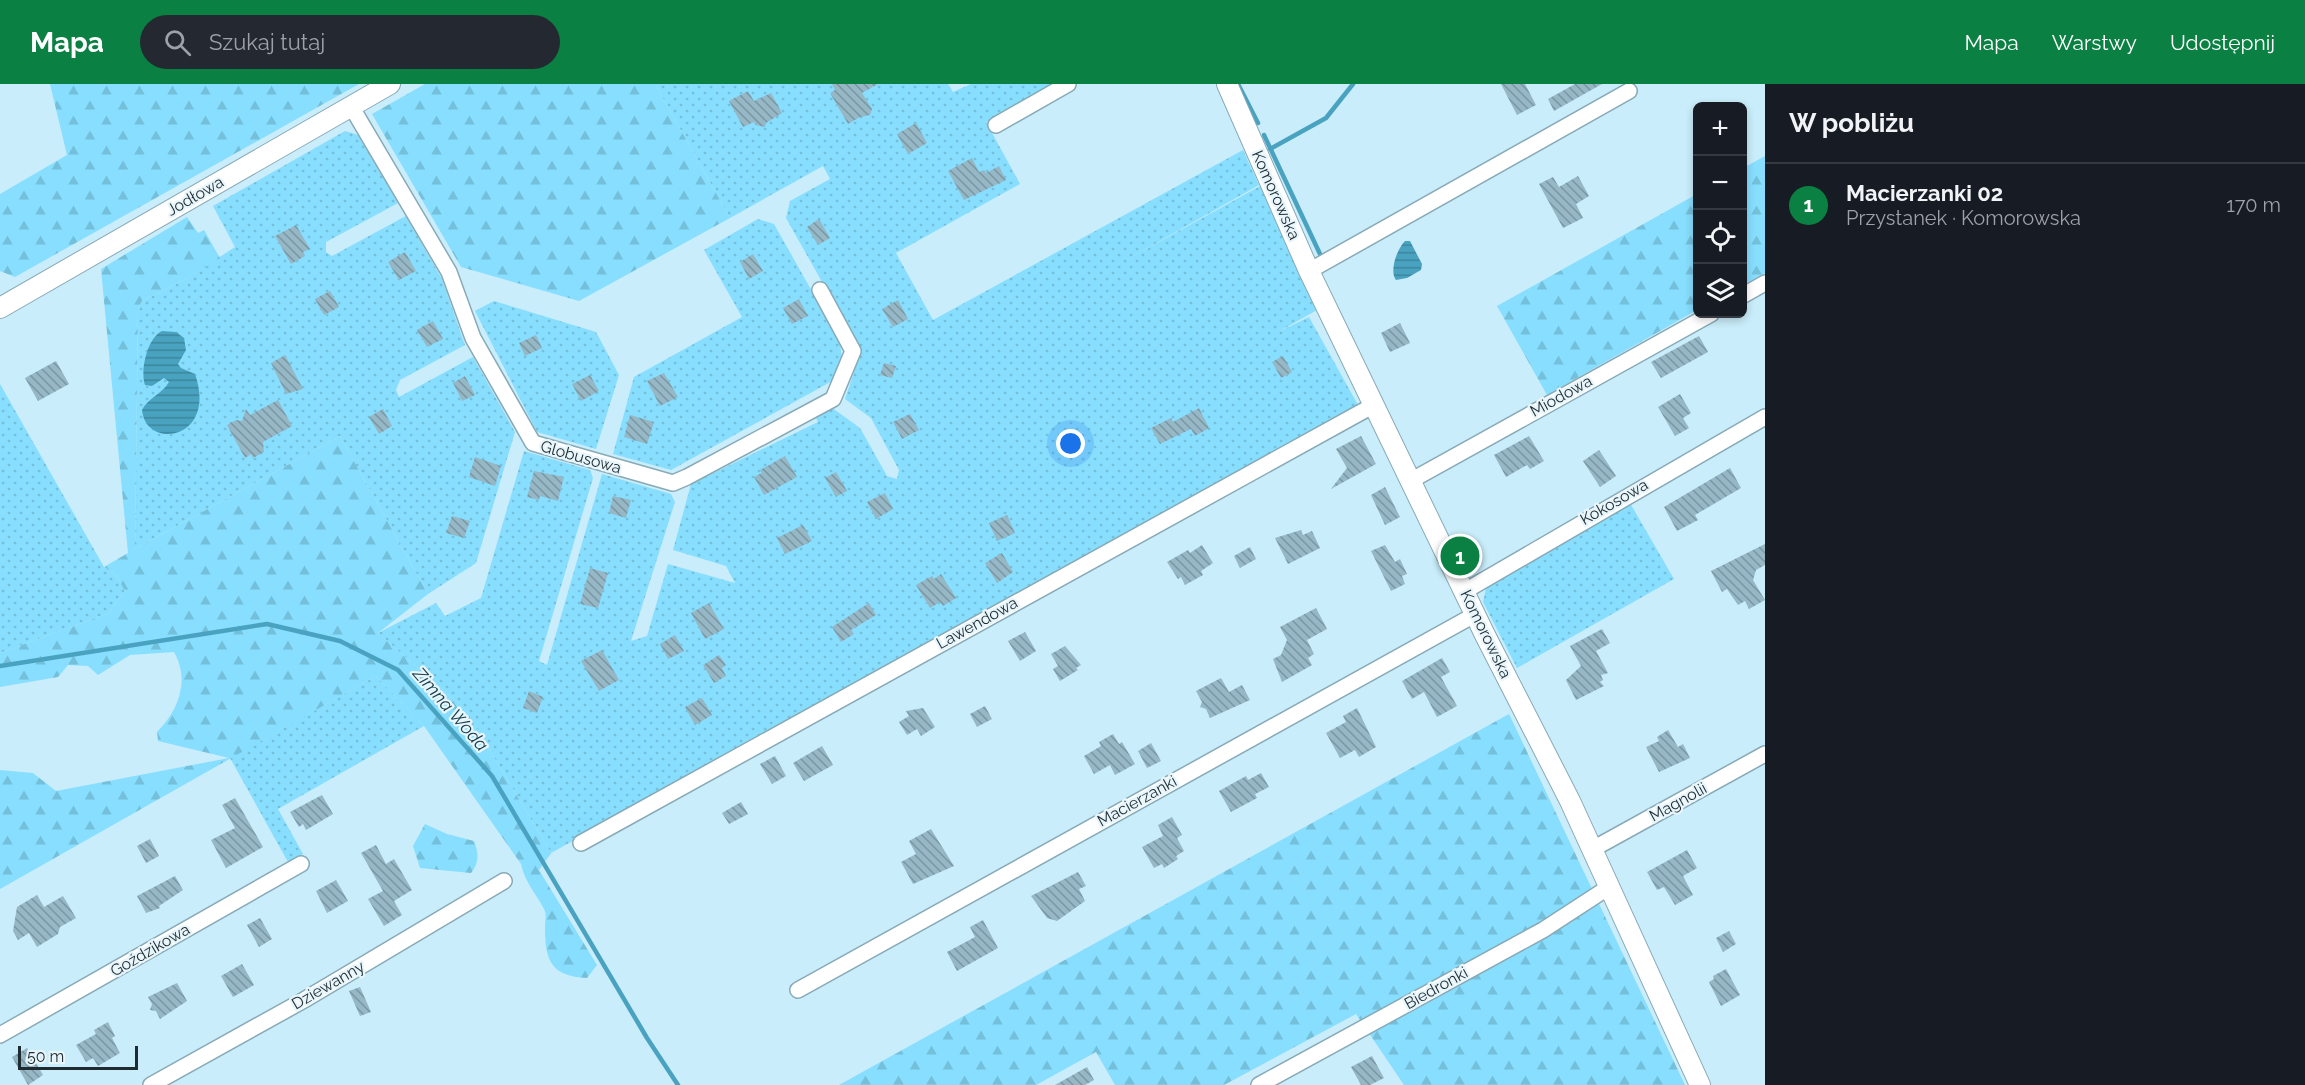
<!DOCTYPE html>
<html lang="pl">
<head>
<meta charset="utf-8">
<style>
	body { margin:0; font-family:Raleway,sans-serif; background:#242831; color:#f1f3f6 }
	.controls { position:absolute; right:18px; top:18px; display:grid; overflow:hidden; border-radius:9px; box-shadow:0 3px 9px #0003 }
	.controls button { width:54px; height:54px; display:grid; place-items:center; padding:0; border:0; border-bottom:2px solid #363941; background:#171b24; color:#f1f3f6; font:30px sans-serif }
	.scale { position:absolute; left:18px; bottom:15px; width:120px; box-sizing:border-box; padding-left:6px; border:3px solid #1e2c31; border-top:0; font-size:16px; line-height:21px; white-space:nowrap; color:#1e2c31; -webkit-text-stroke:4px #e8f6fb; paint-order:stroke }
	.you { position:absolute; left:1071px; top:360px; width:21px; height:21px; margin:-15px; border:4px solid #fff; border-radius:50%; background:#1a73e8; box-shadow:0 0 0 9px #1a73e833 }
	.badge { display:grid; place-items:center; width:39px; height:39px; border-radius:50%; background:#0b8043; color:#fff; font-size:20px; font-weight:700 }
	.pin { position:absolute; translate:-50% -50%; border:3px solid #fff; box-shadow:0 2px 6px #0006 }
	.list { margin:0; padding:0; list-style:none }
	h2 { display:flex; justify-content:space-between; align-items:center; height:78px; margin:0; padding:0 24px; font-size:26px }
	h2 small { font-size:20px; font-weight:400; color:#9ea1a6 }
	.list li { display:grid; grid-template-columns:39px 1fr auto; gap:18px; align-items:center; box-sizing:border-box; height:84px; padding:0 24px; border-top:2px solid #363941 }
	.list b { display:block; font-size:22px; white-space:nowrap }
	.list p { margin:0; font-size:20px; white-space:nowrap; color:#9ea1a6 }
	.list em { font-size:20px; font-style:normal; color:#9ea1a6 }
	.icon { flex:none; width:33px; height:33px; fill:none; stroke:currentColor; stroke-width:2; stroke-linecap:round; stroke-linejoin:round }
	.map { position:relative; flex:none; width:1765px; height:1001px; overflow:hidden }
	header { display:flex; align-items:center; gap:36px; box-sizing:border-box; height:84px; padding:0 30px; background:#0b8043; color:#fff }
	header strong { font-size:28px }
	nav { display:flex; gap:33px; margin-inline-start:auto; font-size:21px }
	.search { width:420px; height:54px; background:#242831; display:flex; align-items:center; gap:15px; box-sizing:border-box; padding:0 21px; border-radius:33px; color:#9ea1a6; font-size:22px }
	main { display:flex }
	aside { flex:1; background:#171b24 }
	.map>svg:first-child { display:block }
</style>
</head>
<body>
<header>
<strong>Mapa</strong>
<div class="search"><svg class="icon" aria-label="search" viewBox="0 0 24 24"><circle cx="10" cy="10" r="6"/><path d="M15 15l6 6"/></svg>Szukaj tutaj</div>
<nav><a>Mapa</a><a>Warstwy</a><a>Udostępnij</a></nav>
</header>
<main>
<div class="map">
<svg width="1765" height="1001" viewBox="0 0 1765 1001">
	<defs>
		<pattern id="green-dots" width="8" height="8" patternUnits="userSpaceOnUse" patternTransform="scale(1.5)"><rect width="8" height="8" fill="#87defe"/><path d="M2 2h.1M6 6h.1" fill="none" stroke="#74bfda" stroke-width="1.8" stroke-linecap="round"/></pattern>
		<pattern id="forest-firs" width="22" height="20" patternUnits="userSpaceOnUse" patternTransform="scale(1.5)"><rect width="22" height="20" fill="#87defe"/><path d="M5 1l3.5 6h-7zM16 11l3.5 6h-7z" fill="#74bfda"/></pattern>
		<pattern id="water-rules" width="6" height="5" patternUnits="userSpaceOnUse" patternTransform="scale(1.5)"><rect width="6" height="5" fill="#49a3c0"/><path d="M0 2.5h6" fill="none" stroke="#3c859d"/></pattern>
		<pattern id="building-back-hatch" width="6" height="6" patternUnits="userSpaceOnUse" patternTransform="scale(1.5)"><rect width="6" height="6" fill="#96b8c6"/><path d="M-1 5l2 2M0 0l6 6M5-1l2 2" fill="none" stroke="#7a96a1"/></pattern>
	</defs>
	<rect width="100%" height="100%" fill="#c9edfa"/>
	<!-- green -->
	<path fill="url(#green-dots)" d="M655,0h293l5,8 18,-8h83l-68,38 34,62 -124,69 37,67 310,-170 16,35 -138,78 139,-77 57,124 -39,22 31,-15 49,88 -807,448 -85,-143 -88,-77 58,-30 9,13 36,-18 43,-147 66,19 3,8 -54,183 8,4 55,-191 69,20 4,8 -44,139 16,-5 21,-72 67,19 -9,-17 -53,-16 18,-66 127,-62 -3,-6 16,-9 29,21 27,48 10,3 2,-9 -28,-52 -26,-19 16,-48 -75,-133 4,-17 40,-22 -7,-13 -93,52z
		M345,47l17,5 36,67 -72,39v10l6,4 74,-40 36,63 23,66 -65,35 -4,10 3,7 74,-40 42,75 -39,131 -48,31 -88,-158 -205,113 3,-240 4,-8 44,-22 49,-32 -22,-41z
		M758,135l16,5 66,117 2,20 -8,19 -163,90 -58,-16 21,-77 108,-60 -38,-67z
		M494,217l102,31 23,43 -23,74 -59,-17 -62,-121z
		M0,300l104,183 11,7 10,17 -16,22 -109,40z
		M1630,419l44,76 -157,89 -34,-66 4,-18z
		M376,592l48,50 -146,83 25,45 -15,8 -58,-104z"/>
	<!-- forest -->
	<path fill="url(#forest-firs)" d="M50,0h309l-344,193 -15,-6v-77l67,-39z
		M425,0h230l75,134 -151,83 -118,-34 -89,-153z
		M1765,72v117l-22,12v-117z
		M1697,110v116l-150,85 -50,-89z
		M187,133l11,16 6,-3 16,28 -34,21 -44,22 -4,8 -3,240 205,-113 88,158 -50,39 88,77 85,143 -12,17 58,95 -10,13c-36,-2 -42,-17 -42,-51 0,-6 2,-13 -1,-18 -8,-16 -19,-26 -23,-45l-97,-138 -48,-50 -376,213v-119l33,3 23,18 173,-33 -71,-17 -1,-9c22,-22 33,-52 17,-80l-44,3 -32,20 -10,-9 -20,-1 -10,12 -58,10v-34l109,-40 16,-22 -10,-17 -11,-7 24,-14 -27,-284z
		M1509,630l176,371h-281l-48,-71 -132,71h-109l-19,-33 -60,33h-197z
		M425,740l22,10 27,7c5,12 5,22 -3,32l-51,-5 -7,-22z"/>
	<!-- water -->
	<path fill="url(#water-rules)" d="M1405,157h5l12,23 -1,6 -14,8 -11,2c-7,-9 1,-31 9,-39z
		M162,247l14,1 8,6 2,12 -8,14 3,4 14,6c23,66 -49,77 -53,36 6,-12 20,-16 27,-28l-5,-4 -12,8 -7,-1c-5,-14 2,-47 17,-54z"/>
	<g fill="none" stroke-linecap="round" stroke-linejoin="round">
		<!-- stream -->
		<path stroke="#49a3c0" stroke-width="4.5" d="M1238,0l20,39
			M1264,51l56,119
			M1270,65l56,-31 27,-34
			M0,582l267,-42 73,17 58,29 94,106 155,262 31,47"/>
	</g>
	<!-- building -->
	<path fill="url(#building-back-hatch)" d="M832,0h46l-16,9 10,16 -2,6 -10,2 -12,7 -18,-31 5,-3z
		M1501,0h24l11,21 -19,10z
		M1575,0h27l-48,27 -6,-12z
		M748,7l6,10 17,-8 11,20 -16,10 -1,4 -10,-2 -1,-3 -11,5 -14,-26z
		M916,39l11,20 -19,11 -11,-20z
		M972,74l7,14 5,-2 2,3 13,-7 7,14 -42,20 -16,-29z
		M1578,92l11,20 -13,8 7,14 -20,10 -24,-44 14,-7 6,10z
		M819,135l11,19 -12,7 -11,-18z
		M296,141l14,24 -7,3 2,4 -14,8 -16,-28z
		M405,168l11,19 -17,9 -11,-18z
		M753,170l10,17 -14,8 -9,-17z
		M330,207l9,16 -15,8 -9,-16z
		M799,215l9,17 -16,8 -9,-16z
		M898,216l10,19 -15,8 -11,-18z
		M433,237l10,18 -16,8 -10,-17z
		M1400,239l10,20 -20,9 -9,-19z
		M536,251l6,13 -17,8 -6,-13z
		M1699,252l9,16 -47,26 -10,-16z
		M285,271l18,34 -17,5 -15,-31z
		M1283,272l9,16 -11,6 -9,-16z
		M56,277l13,23 -31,17 -13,-23z
		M884,279l12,3 -4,12 -12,-3z
		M664,289l14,24 -18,9 -13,-25z
		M590,291l9,16 -18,10 -9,-17z
		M465,292l10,19 -13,6 -9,-18z
		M1680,310l11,19 -8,5 6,10 -14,8 -17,-29z
		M278,316l14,26 -29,16 1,10 -11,6 -2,-4 -6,4 -18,-33 9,-5 6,1 4,-12 4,6z
		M1199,324l10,20 -14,8 -4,-7 -31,15 -9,-16 20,-10 2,4z
		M383,325l9,17 -13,8 -10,-17z
		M910,330l9,16 -17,9 -9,-17z
		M630,331l24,7 -7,22 -23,-7z
		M1361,352l15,28 -45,25 16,-21 -11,-19z
		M1529,352l15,25 -14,8 -3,-4 -21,12 -12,-22z
		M1599,366l17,26 -16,11 -17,-26z
		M785,372l12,21 -33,18 -10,-18 8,-4 -2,-3z
		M475,373l26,9 -6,20 -26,-9z
		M1730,384l11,20 -46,27 3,5 -21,11 -13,-24z
		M534,387l30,6 -6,24 -18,-5 -1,4 -12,-3z
		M836,388l11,19 -11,6 -11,-19z
		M1385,403l15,30 -15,8 -14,-30z
		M885,409l8,16 -17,10 -9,-17z
		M613,412l18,4 -5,18 -17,-5z
		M1007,431l8,18 -18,8 -8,-18z
		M452,432l18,5 -6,17 -18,-5z
		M803,441l9,16 -27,13 -8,-16z
		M1301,446l2,5 9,-4 8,17 -32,16 -13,-26z
		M1765,460v21l-9,5 -3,10 12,20 -16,9 -4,-8 -7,4 -11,-16 -5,3 -11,-21z
		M1202,461l11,18 -12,8 2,4 -18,10 -4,-8 -3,2 -11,-17 21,-12 2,3z
		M1385,461l10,17 5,-3 7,15 -5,2 3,8 -14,7 -20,-40z
		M1250,463l6,12 -16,9 -6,-12z
		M1002,469l11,19 -16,11 -12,-20z
		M590,484l18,5 -10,35 -18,-4z
		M941,490l15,24 -13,8 -3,-4 -10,6 -14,-23 16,-9 2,3z
		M709,519l15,26 -19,10 -14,-26z
		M869,519l7,12 -25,15 3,4 -13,8 -9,-15z
		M1316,524l11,21 -20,11 7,14 -6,4 4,7 -30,17 -9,-23 8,-4 6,-15 -7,-13z
		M1602,545l8,14 -14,8 12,22 -7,2 2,5 -3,2 4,4 -28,14 -10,-20 15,-14 -11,-20z
		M1025,548l11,19 -16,10 -12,-20z
		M675,551l9,16 -16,8 -8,-15z
		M1065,562l16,19 -5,3 2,2 -18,11 -7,-12 5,-3 -7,-12z
		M602,566l17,30 -20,11 -18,-30z
		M719,571l7,10 -4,3 4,8 -12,7 -11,-18z
		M1442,574l8,14 -9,5 16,29 -20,11 -13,-25 -12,7 -10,-18z
		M1221,594l8,14 13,-7 8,15 -40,18 -4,-9 -6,-2 2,-5 -6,-11z
		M529,607l14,6 -6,16 -14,-5z
		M702,614l10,17 -17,10 -10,-18z
		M985,622l7,13 -15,8 -7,-13z
		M923,624l12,19 -14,9 -4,-7 -10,6 -8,-13 10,-6 -3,-5z
		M1357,624l19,39 -17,10 -4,-7 -15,8 -14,-25 20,-11 -3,-6z
		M1668,646l10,17 5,-3 7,14 -31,14 -13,-25 13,-6 -2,-4z
		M1113,650l6,10 3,-2 13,22 -20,11 -5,-10 -16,9 -10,-18 17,-10 -2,-4z
		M1151,659l10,18 -14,7 -9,-17z
		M822,662l11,19 -29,16 -11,-18z
		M775,672l11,20 -14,8 -12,-20z
		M1261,689l8,14 -14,7 2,4 -26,14 -12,-21 27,-15 2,4z
		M322,711l11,19 -27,16 -3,-6 -4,3 -9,-15z
		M235,714l28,49 -37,21 -15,-28 24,-12 -13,-23z
		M741,718l7,12 -19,10 -7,-11z
		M1172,733l10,18 -5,3 7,13 -8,5 2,3 -14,9 -2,-4 -8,4 -12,-21 21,-11 -5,-11z
		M931,745l23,37 -41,18 -12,-22 15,-8 -7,-13z
		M150,755l9,17 -13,7 -9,-17z
		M376,761l10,19 8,-5 18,31 -18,11 8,14 -18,11 -16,-27 15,-8 -22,-38z
		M1687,766l10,18 -14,8 10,19 -18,10 -11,-18 -7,3 -10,-18z
		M1078,788l8,14 -7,3 6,12 -28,20 -10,-3 -16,-22z
		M175,792l8,14 -24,16 1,2 -14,5 -9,-17z
		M336,796l12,21 -21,12 -11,-22z
		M37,811l7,12 19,-11 13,22 -16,9 -2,7 -21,13 -8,-14 -11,7 -5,-9 4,-24z
		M260,834l12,21 -13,8 -12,-22z
		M983,836l15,28 -41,23 -10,-19 28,-15 -5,-10z
		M1729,847l7,13 -13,8 -7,-14z
		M242,880l12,21 -21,12 -12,-21z
		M1726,885l14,26 -19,11 -12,-24 5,-3 -1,-3z
		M177,899l10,18 -27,18 -4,-8 -6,-1 2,-6 -4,-7z
		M360,903l11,25 -11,4 -11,-25z
		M108,938l7,14 -3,2 8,15 -22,13 -5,-8 -7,4 -10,-17 20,-11 -2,-4z
		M27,964l16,27 -15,10 -16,-28z
		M1372,972l12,22 -14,7h-9l-10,-18z
		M1087,983l7,13 -9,5h-30z"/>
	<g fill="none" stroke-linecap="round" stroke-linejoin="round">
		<!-- minor casing -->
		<g stroke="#88aab7" stroke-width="18">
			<path id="minor" d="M351,22l98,166 24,66 60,105 140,40 14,-6 146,-78 20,-48 -33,-61
				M996,41l72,-41
				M1309,187l320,-180
				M1742,212l23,-13
				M1412,396l299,-166
				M1465,507l300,-174
				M581,759l793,-438
				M1591,766l174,-96
				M798,906l678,-376
				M0,951l301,-171
				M151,1001l153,-85 200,-119
				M1259,1001l284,-155 66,-43"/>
		</g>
		<!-- tertiary casing -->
		<g stroke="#88aab7" stroke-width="22">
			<path id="tertiary" d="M1227,0l82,187 176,364 85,166 130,284
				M0,224l390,-224"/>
		</g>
		<!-- minor -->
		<use href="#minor" stroke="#fff" stroke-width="15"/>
		<!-- tertiary -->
		<use href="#tertiary" stroke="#fff" stroke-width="20"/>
	</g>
	<g text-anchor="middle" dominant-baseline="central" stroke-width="4.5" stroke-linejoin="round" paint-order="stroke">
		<!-- street labels -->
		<g font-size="16" fill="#1e2c31" stroke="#e8f6fb">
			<text transform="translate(1276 111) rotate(66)">Komorowska</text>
			<text transform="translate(195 112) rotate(-30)">Jodłowa</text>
			<text transform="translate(1561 312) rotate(-29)">Miodowa</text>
			<text transform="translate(581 373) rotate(16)">Globusowa</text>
			<text transform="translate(1614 418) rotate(-30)">Kokosowa</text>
			<text transform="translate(977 539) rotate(-29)">Lawendowa</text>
			<text transform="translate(1486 550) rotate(64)">Komorowska</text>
			<text transform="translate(1137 717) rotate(-29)">Macierzanki</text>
			<text transform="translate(1678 718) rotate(-29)">Magnolii</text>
			<text transform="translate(150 866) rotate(-30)">Goździkowa</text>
			<text transform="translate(328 901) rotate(-30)">Dziewanny</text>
			<text transform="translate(1436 904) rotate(-29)">Biedronki</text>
		</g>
		<!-- water labels -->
		<g font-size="18" font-style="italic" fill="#19414e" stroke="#e8f6fb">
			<text transform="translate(451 625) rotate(49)">Zimna Woda</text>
		</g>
	</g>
</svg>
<div class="controls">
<button>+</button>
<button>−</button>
<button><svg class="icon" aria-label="locate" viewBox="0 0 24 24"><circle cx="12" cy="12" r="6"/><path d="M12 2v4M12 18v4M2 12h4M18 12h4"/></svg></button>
<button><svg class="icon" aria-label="layers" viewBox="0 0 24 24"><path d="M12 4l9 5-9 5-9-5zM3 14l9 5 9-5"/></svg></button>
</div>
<div class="scale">50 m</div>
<div class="you"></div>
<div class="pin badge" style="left:1460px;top:472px">1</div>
</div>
<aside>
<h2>W pobliżu<small></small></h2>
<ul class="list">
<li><span class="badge">1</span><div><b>Macierzanki 02</b><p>Przystanek · Komorowska</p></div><em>170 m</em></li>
</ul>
</aside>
</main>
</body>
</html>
